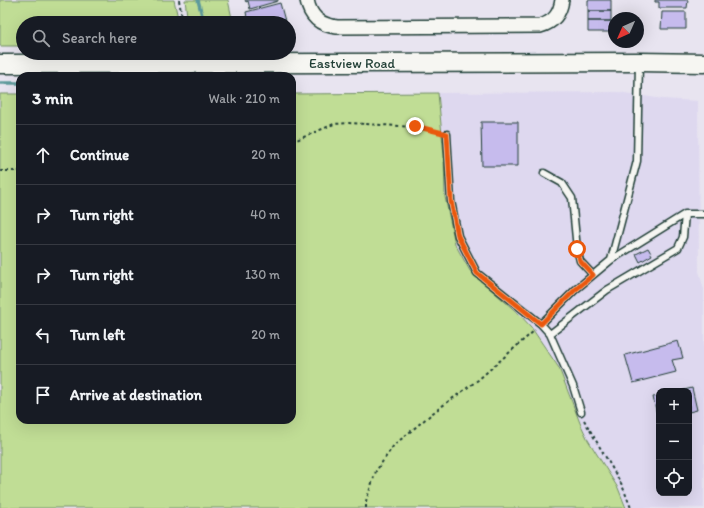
<!DOCTYPE html>
<html lang="en">
<head>
<meta charset="utf-8">
<style>
	body { margin:0; font-family:Itim,sans-serif; background:#20242c; color:#f1f3f6 }
	.controls { position:absolute; right:12px; bottom:12px; display:grid; overflow:hidden; border-radius:8px; box-shadow:0 4px 16px #0002 }
	.controls button { width:36px; height:36px; display:grid; place-items:center; padding:0; border:0; border-bottom:1px solid #363941; background:#171b24; color:#f1f3f6; font:20px sans-serif }
	.compass { position:absolute; left:608px; top:12px; width:36px; height:36px; border-radius:50%; background:#171b24; box-shadow:0 4px 16px #0002; rotate:225deg }
	.stop { position:absolute; width:12px; height:12px; margin:-9px; border:3px solid #ea580c; border-radius:50%; background:#fff }
	.stop.end { background:#ea580c; border-color:#fff; box-shadow:0 1px 4px #0008 }
	.list { margin:0; padding:0; list-style:none }
	h2 { display:flex; justify-content:space-between; align-items:center; height:52px; margin:0; padding:0 16px; font-size:17px }
	h2 small { font-size:13px; font-weight:400; color:#9ea1a6 }
	.list li { display:grid; grid-template-columns:26px 1fr auto; gap:12px; align-items:center; box-sizing:border-box; height:60px; padding:0 16px; border-top:1px solid #363941 }
	.list b { display:block; font-size:15px; white-space:nowrap }
	.list em { font-size:13px; font-style:normal; color:#9ea1a6 }
	.icon { flex:none; width:22px; height:22px; fill:none; stroke:currentColor; stroke-width:2; stroke-linecap:round; stroke-linejoin:round }
	.map { position:relative; flex:none; width:704px; height:508px; overflow:hidden }
	.search { position:absolute; background:#171b24; box-shadow:0 4px 16px #0002; left:16px; top:16px; width:280px; height:44px; display:flex; align-items:center; gap:10px; box-sizing:border-box; padding:0 14px; border-radius:22px; color:#9ea1a6; font-size:15px }
	.panel { position:absolute; background:#171b24; box-shadow:0 4px 16px #0002; left:16px; top:72px; width:280px; height:352px; border-radius:12px }
	.map>svg:first-child { display:block }
</style>
</head>
<body>
<div class="map">
<svg width="704" height="508" viewBox="0 0 704 508">
	<rect width="100%" height="100%" fill="#e8e4f0"/>
	<filter id="ink" filterUnits="userSpaceOnUse"><feTurbulence type="fractalNoise" baseFrequency=".025" numOctaves="2"/><feDisplacementMap in="SourceGraphic" scale="8" xChannelSelector="R" yChannelSelector="G"/><feConvolveMatrix kernelMatrix="1 2 1 2 8 2 1 2 1" color-interpolation-filters="sRGB"/></filter>
	<g filter="url(#ink)">
		<!-- built -->
		<path fill="#ded8ef" fill-rule="evenodd" d="M618,92l45,7 35,2 1,170 5,19v218h-78l-8,-20 -30,-48 -8,-17 -21,-55 -28,-41 -11,-12 -50,-44 -15,-27 -7,-31 -3,-16 -1,-41 -6,-63zM659,391h30v102h-30z"/>
		<!-- green -->
		<path fill="#c0dd95" stroke="#708d64" d="M0,0h174l5,23h-156v23h-23z
			M185,0h43l5,23h-45z
			M438,93l6,63 1,41 10,47 15,27 50,44 11,12 28,41 21,55 8,17 30,48 8,20h-626v-414h20v326h272v-326z"/>
		<g fill="none" stroke-linecap="round" stroke-linejoin="round">
			<!-- stream -->
			<path stroke="#5d9a9c" stroke-width="3.5" d="M198,0l6,23
				M0,83h20"/>
		</g>
		<!-- building -->
		<path fill="#c6bbed" stroke="#1f3d34" d="M245,0h33v1l-28,8 -2,-8 -2,1z
			M588,0h23v11h-23z
			M655,0h33l-1,8h-28v-6h-4z
			M280,3l5,18 -7,2h-30l-2,-11z
			M588,11h23v10h-23z
			M662,12h24v17h-25z
			M588,21h23v11h-23z
			M481,122h37v44h-36z
			M648,248l4,7 -12,7 -4,-8z
			M678,341l5,17 -11,2 4,12 -43,11 -8,-28z
			M692,388l5,22 -8,2v-21h-9z
			M659,396v23h-1l-5,-22z"/>
		<g fill="none" stroke-linecap="round" stroke-linejoin="round">
			<!-- lane casing -->
			<g stroke="#1f3d34" stroke-width="9">
				<path id="lane" d="M447,134l4,67 7,35 19,37 64,51 9,10 23,52 8,26
					M544,173l18,10 10,15 5,51 3,12 13,14
					M611,260l26,-99 2,-98
					M541,324l34,-34 36,-30 74,-46h19
					M550,334l57,-44 71,-42 5,-11 2,-23"/>
			</g>
			<!-- street casing -->
			<g stroke="#1f3d34" stroke-width="16">
				<path id="street" d="M307,0c3,17 13,25 30,27l203,-1c14,-4 20,-12 22,-26"/>
			</g>
			<!-- secondary casing -->
			<g stroke="#1f3d34" stroke-width="21">
				<path id="secondary" d="M0,64l639,-2 65,1"/>
			</g>
			<!-- path -->
			<path stroke="#1f3d34" stroke-width="2" stroke-dasharray="3 3" stroke-linecap="butt" d="M179,0l4,23
				M292,142l42,-18 15,-1 66,4 24,5
				M0,171h20
				M584,420l38,65 9,23
				M366,508v-7l10,-30 18,-26 40,-33 44,-32 57,-50"/>
			<!-- lane -->
			<use href="#lane" stroke="#f6f6f2" stroke-width="6"/>
			<!-- street -->
			<use href="#street" stroke="#f6f6f2" stroke-width="13"/>
			<!-- secondary -->
			<use href="#secondary" stroke="#f6f6f2" stroke-width="18"/>
		</g>
	</g>
	<g fill="none" stroke-linecap="round" stroke-linejoin="round" filter="url(#ink)">
		<!-- route -->
		<path stroke="#ea580c" stroke-width="5" d="M415,126l32,8 4,67 7,35 19,37 64,51 34,-34 18,-15 -13,-14 -3,-12"/>
	</g>
	<g text-anchor="middle" dominant-baseline="central" stroke-width="3" stroke-linejoin="round" paint-order="stroke">
		<!-- street labels -->
		<g font-size="14" fill="#1f3d34" stroke="#f6f6f2">
			<text x="352" y="63">Eastview Road</text>
		</g>
	</g>
</svg>
<div class="controls">
<button>+</button>
<button>−</button>
<button><svg class="icon" aria-label="locate" viewBox="0 0 24 24"><circle cx="12" cy="12" r="6"/><path d="M12 2v4M12 18v4M2 12h4M18 12h4"/></svg></button>
</div>
<svg class="compass" viewBox="-18 -18 36 36"><path d="M0-13l5 13h-10z" fill="#e53935"/><path d="M0 13l5-13h-10z" fill="#9ea1a6"/></svg>
<div class="stop" style="left:577px;top:249px"></div>
<div class="stop end" style="left:415px;top:126px"></div>
<div class="search"><svg class="icon" aria-label="search" viewBox="0 0 24 24"><circle cx="10" cy="10" r="6"/><path d="M15 15l6 6"/></svg>Search here</div>
<section class="panel">
<h2>3 min<small>Walk · 210 m</small></h2>
<ul class="list">
<li><svg class="icon" aria-label="ahead" viewBox="0 0 24 24"><path d="M12 20V5M6 11l6-6 6 6"/></svg><div><b>Continue</b></div><em>20 m</em></li>
<li><svg class="icon" aria-label="right" viewBox="0 0 24 24"><path d="M7 20v-9h11M14 6l5 5-5 5"/></svg><div><b>Turn right</b></div><em>40 m</em></li>
<li><svg class="icon" aria-label="right" viewBox="0 0 24 24"><path d="M7 20v-9h11M14 6l5 5-5 5"/></svg><div><b>Turn right</b></div><em>130 m</em></li>
<li><svg class="icon" aria-label="left" viewBox="0 0 24 24"><path d="M17 20v-9H6M10 6l-5 5 5 5"/></svg><div><b>Turn left</b></div><em>20 m</em></li>
<li><svg class="icon" aria-label="arrive" viewBox="0 0 24 24"><path d="M6 21V4h12l-3 4 3 4H6"/></svg><div><b>Arrive at destination</b></div></li>
</ul>
</section>
</div>
</body>
</html>
